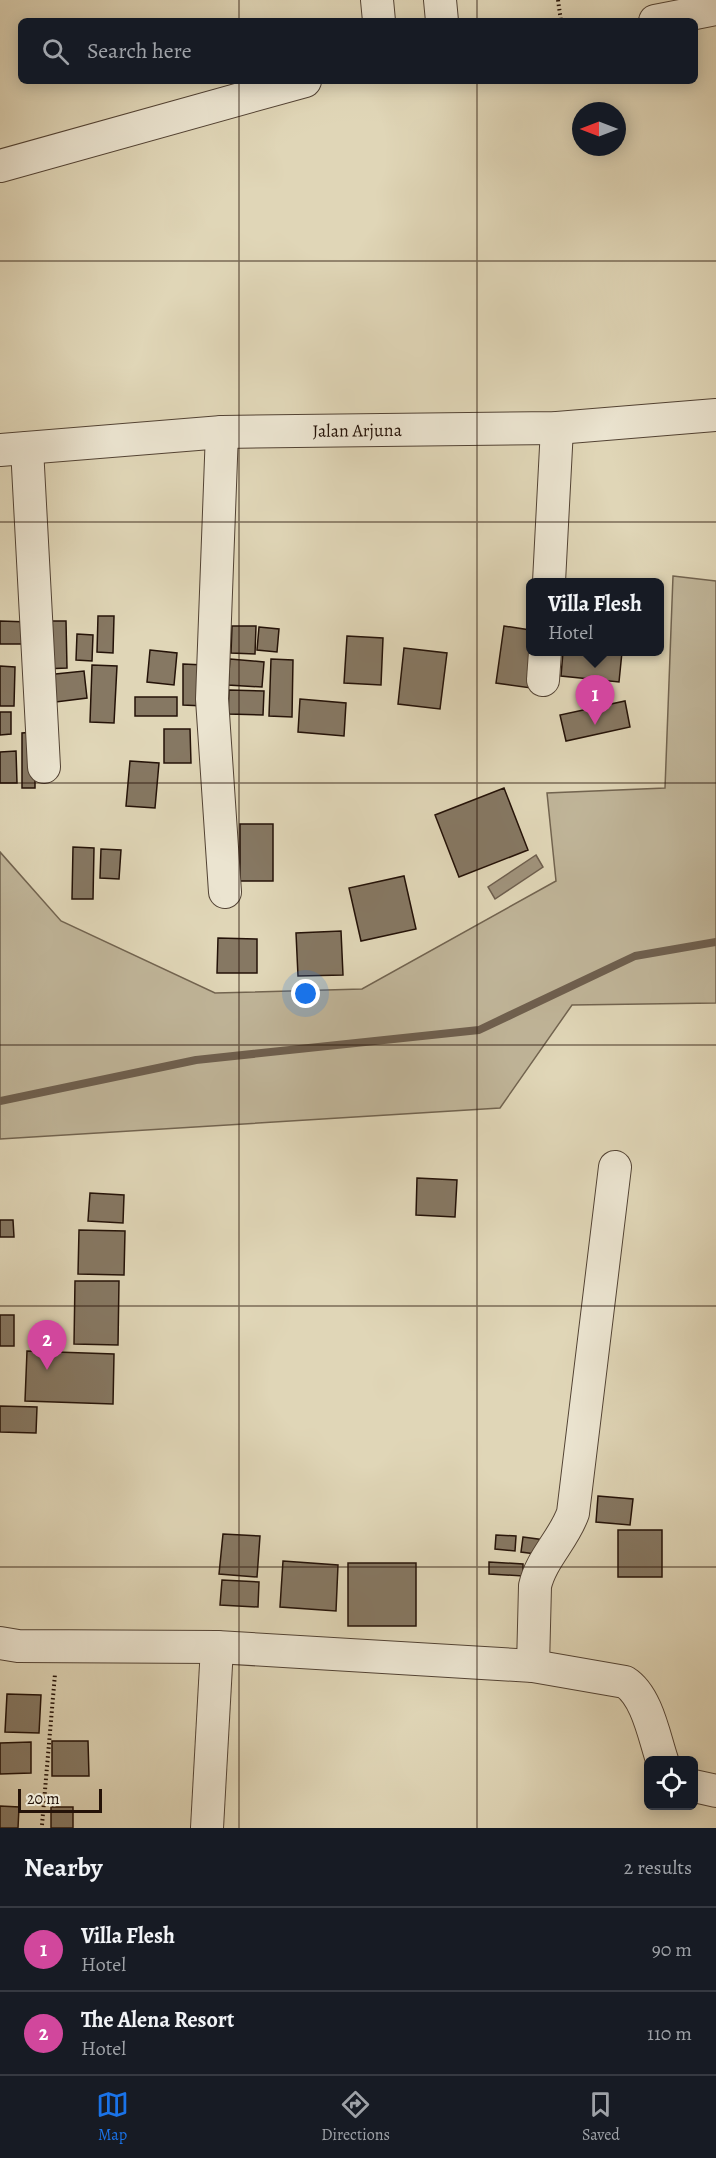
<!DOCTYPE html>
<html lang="en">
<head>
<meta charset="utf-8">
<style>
	body { margin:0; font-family:Alegreya,serif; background:#20242c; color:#f1f3f6 }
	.controls { position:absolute; right:18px; bottom:18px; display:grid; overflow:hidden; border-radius:9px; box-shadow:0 3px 15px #0003 }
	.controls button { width:54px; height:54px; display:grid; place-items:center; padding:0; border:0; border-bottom:2px solid #363941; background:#171b24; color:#f1f3f6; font:30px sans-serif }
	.compass { position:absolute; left:572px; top:102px; width:54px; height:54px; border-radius:50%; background:#171b24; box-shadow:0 3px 15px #0003; rotate:270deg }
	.scale { position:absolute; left:18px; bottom:15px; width:84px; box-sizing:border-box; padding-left:6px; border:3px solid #241208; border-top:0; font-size:16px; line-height:21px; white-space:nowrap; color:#241208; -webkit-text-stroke:4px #ebe4d0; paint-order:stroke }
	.you { position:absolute; left:306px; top:994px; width:21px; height:21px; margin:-15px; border:4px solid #fff; border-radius:50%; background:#1a73e8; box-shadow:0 0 0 9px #1a73e833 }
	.badge { display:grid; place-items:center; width:39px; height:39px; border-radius:50%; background:#1a73e8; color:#fff; font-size:20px; font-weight:700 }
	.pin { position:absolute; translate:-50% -50px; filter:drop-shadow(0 2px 3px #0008) }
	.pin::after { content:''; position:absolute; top:32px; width:21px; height:18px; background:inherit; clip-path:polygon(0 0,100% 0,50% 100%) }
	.popup { position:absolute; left:526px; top:578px; width:138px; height:78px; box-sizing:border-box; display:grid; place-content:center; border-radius:9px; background:#171b24; filter:drop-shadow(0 2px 4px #0005); font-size:20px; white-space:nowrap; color:#9ea1a6 }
	.popup b { font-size:22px; color:#f1f3f6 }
	.popup::after { content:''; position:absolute; left:50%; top:100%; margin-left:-12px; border:12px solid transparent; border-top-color:#171b24 }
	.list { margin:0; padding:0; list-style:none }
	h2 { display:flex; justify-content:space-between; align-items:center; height:78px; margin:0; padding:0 24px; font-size:26px }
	h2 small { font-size:20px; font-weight:400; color:#9ea1a6 }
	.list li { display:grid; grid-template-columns:39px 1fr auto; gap:18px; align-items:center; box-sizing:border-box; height:84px; padding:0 24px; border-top:2px solid #363941 }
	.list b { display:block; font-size:22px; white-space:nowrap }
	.list p { margin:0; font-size:20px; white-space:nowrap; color:#9ea1a6 }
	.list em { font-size:20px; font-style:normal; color:#9ea1a6 }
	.icon { flex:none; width:33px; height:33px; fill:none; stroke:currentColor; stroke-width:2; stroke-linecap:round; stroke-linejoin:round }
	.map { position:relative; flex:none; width:716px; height:1828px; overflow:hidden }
	.search { position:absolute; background:#171b24; box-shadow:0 3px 15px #0003; left:18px; right:18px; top:18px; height:66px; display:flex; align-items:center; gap:15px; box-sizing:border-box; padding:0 21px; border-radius:9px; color:#9ea1a6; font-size:22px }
	.sheet { height:246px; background:#171b24 }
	nav { display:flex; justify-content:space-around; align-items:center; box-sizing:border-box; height:84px; border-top:2px solid #363941; background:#171b24; font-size:16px; color:#9ea1a6 }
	nav a { display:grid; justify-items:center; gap:3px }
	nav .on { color:#1a73e8 }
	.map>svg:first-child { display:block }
</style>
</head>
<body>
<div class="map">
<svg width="716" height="1828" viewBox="0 0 716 1828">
	<rect width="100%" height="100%" fill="#e0d6b7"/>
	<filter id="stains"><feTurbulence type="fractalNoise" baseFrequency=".00333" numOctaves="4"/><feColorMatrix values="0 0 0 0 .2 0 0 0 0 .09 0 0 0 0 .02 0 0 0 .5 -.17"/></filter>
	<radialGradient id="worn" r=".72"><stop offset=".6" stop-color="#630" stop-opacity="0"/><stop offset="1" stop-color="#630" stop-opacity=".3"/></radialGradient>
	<!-- green -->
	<path fill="#c0b599" stroke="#726450" stroke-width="1.5" d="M673,576l43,5v422l-144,2 -72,103 -500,31v-287l61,69 154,72 147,-4 194,-108 -9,-88 118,-5z"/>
	<!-- water -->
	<path fill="#a0937c" stroke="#6e5f4e" stroke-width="1.5" d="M536,855l7,12 -48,32 -7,-12z"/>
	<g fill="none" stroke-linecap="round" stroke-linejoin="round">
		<!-- stream -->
		<path stroke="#6e5f4e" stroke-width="8" d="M0,1101l196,-41 283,-30 156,-74 81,-14"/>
	</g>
	<!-- building -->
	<path fill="#867863" stroke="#241208" stroke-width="1.5" d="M98,616h16l-1,37 -16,-1z
		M0,621l29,1v22h-29z
		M42,621h24l1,47 -24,1z
		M232,626h24l-1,28 -24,-1z
		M504,626l26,4 1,58 -35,-5z
		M259,627l20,2 -2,23 -20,-2z
		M77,634l16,1 -1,26 -16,-1z
		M347,636l36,2 -2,47 -37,-2z
		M404,648l43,5 -7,56 -42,-5z
		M150,650l27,3 -3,32 -27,-3z
		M563,652h59l-3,30 -58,-6z
		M230,659l34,3 -2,25 -34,-2z
		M271,659l22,1 -1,57 -23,-1z
		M183,664l21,1v41l-21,-1z
		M92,665l25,1 -3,57 -24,-1z
		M0,666l15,1 -1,39h-14z
		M84,671l3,27 -39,5 -2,-28z
		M229,690l35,1 -1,24 -35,-1z
		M135,697h42v19h-42z
		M300,699l46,4 -2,33 -46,-4z
		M625,701l5,26 -64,14 -6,-26z
		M0,712h11v22l-11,1z
		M164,729h26l1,34h-27z
		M35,732v56h-13v-55z
		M16,751l1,32h-17v-31z
		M130,761l29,2 -4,45 -29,-2z
		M504,788l24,62 -69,27 -24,-62z
		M240,824h33v57h-33z
		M73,847l21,1 -1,51h-21z
		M101,849l20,1 -2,29 -19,-1z
		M404,876l12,53 -55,12 -12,-53z
		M341,931l2,44 -45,1 -2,-43z
		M218,938l39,1v34h-40z
		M417,1178l40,2 -2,37 -39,-2z
		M90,1193l34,2 -1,28 -35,-2z
		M0,1220h13l1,17h-14z
		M79,1230l46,1 -1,44 -46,-1z
		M75,1281h44l-1,64 -44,-1z
		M0,1315h14v31h-14z
		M35,1327l27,3 -1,18 -27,-2z
		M27,1351l87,3 -1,50 -88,-3z
		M0,1406l37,1 -1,26 -36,-1z
		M598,1496l35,3 -3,26 -34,-3z
		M618,1530h44v47h-44z
		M223,1534l37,2 -3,41 -38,-3z
		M496,1535l20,1 -1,15 -20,-2z
		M523,1537l22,3 -2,15 -22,-3z
		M283,1561l55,4 -2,46 -56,-4z
		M489,1562l34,2v12l-34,-2z
		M348,1563h68v63h-68z
		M222,1580l37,2 -1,25 -38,-2z
		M7,1694l34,1 -2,38 -34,-1z
		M52,1741h36l1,35h-37z
		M31,1742v31l-31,1v-31z
		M0,1806l19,1 -1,21h-18z
		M51,1807h22v21h-22z"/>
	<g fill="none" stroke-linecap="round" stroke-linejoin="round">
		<!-- minor casing -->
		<g stroke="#534334" stroke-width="34">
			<g id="minor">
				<path d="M377,0l2,21"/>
				<path d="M440,0l2,21"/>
				<path d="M655,21l61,-12"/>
				<path d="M0,166l305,-85"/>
				<path d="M222,432l-10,267 13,193"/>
				<path d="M27,448l17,319"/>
				<path id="s1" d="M0,450l222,-18 335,-4 159,-13"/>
				<path d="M549,582l8,-154"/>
				<path d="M543,680l2,-28"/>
				<path d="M0,1643l18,3 199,1 316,19 92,16c22,14 29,54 37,78"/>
				<path d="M533,1666l2,-80c6,-27 29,-47 38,-73l42,-346"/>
				<path d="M694,1786l22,5"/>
				<path d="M207,1828l10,-181"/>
			</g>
		</g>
		<!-- path -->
		<path stroke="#241208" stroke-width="4" stroke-dasharray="1.5 3" stroke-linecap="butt" d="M558,0l3,21
			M42,1825l13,-151"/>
		<!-- minor -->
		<use href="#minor" stroke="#ebe4d0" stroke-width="32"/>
	</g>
	<!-- grid -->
	<path fill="none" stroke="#241208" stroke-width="1.5" stroke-opacity="0.55" d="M239,0v21M477,0v21M239,81v1747M477,81v1747M0,261h716M0,522h716M0,783h716M0,1045h716M0,1306h716M0,1567h716"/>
	<g text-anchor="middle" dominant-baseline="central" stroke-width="6" stroke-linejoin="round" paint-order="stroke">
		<!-- street labels -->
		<g font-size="18" fill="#241208" stroke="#ebe4d0">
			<text stroke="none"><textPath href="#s1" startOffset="358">Jalan Arjuna</textPath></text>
		</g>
	</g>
	<rect width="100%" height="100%" filter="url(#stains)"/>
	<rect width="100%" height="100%" fill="url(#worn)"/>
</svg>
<div class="controls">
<button><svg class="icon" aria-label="locate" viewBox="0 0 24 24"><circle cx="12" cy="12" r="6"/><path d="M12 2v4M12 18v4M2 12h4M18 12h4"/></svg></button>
</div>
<svg class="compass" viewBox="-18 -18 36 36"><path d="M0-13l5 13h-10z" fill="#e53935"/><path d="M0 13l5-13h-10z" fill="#9ea1a6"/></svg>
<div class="scale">20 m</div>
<div class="you"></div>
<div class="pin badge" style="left:595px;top:725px;background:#d1479c">1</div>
<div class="popup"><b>Villa Flesh</b>Hotel</div>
<div class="pin badge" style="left:47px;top:1370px;background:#d1479c">2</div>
<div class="search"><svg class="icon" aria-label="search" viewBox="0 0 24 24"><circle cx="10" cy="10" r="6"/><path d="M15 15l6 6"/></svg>Search here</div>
</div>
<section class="sheet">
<h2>Nearby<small>2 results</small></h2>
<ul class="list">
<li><span class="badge" style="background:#d1479c">1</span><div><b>Villa Flesh</b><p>Hotel</p></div><em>90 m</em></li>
<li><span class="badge" style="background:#d1479c">2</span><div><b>The Alena Resort</b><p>Hotel</p></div><em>110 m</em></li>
</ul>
</section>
<nav>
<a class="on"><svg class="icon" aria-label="map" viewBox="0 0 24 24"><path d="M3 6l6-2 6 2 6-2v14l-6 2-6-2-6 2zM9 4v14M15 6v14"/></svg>Map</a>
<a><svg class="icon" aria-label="directions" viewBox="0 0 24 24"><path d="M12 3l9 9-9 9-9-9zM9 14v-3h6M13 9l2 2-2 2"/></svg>Directions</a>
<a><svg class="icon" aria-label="saved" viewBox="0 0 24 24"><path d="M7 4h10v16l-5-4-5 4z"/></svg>Saved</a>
</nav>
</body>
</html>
